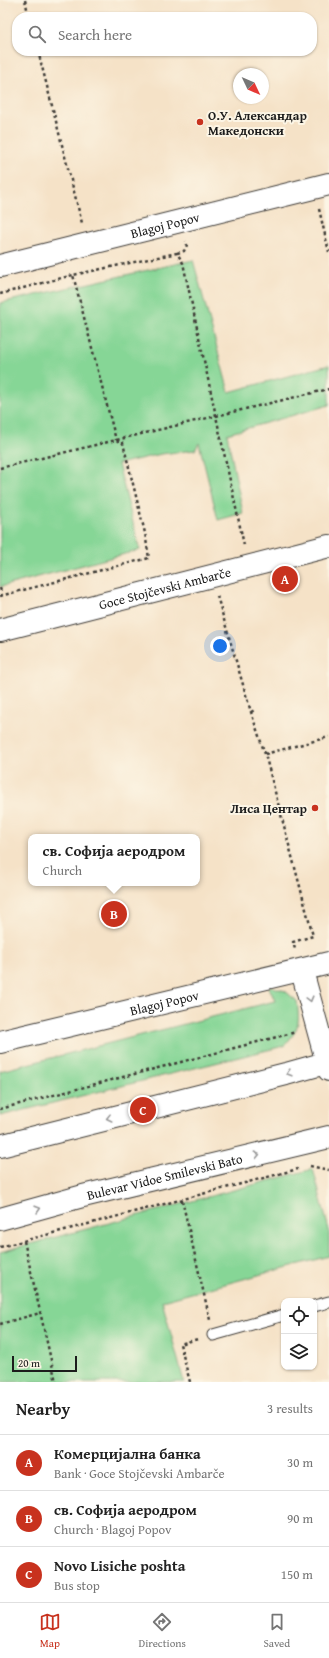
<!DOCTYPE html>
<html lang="en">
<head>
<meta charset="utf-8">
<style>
	body { margin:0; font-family:"Gentium Book Plus",serif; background:#f2f2f2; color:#222 }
	.controls { position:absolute; right:12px; bottom:12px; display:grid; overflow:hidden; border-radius:8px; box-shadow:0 1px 3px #0004 }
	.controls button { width:36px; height:36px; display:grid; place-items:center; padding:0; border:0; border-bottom:1px solid #e0e0e0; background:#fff; color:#222; font:20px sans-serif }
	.compass { position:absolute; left:233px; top:68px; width:36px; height:36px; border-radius:50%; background:#fff; box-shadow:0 1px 3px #0004; rotate:134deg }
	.scale { position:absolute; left:12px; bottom:10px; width:65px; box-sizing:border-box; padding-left:4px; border:2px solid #1c1c1c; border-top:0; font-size:11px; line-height:14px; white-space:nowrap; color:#1c1c1c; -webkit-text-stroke:3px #fcf5e5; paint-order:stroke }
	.you { position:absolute; left:220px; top:646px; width:14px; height:14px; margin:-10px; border:3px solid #fff; border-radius:50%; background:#1a73e8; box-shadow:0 0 0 6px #1a73e833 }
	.badge { display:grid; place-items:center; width:26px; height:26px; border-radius:50%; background:#c8321e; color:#fff; font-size:13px; font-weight:700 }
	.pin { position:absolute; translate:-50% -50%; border:2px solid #fff; box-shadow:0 1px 4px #0006 }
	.popup { position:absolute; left:28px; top:834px; width:172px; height:52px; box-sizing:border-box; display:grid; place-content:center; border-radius:8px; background:#fff; filter:drop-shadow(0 1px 3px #0005); font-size:13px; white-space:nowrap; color:#767676 }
	.popup b { font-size:15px; color:#222 }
	.popup::after { content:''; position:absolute; left:50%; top:100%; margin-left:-8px; border:8px solid transparent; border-top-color:#fff }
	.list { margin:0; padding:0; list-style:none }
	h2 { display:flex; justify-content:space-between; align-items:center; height:52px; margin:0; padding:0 16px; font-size:17px }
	h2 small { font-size:13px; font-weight:400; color:#767676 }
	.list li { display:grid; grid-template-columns:26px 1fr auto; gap:12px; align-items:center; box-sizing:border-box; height:56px; padding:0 16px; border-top:1px solid #e0e0e0 }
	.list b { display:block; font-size:15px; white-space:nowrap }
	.list p { margin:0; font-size:13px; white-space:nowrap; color:#767676 }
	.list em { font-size:13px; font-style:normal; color:#767676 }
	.icon { flex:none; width:22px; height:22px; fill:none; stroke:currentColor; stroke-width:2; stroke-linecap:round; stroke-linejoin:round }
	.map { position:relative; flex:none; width:329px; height:1382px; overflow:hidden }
	.search { position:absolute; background:#fff; box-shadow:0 1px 3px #0004; left:12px; right:12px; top:12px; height:44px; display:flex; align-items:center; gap:10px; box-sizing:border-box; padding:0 14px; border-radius:16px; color:#767676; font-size:15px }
	.sheet { height:220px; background:#fff }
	nav { display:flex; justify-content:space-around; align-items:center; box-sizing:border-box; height:56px; border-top:1px solid #e0e0e0; background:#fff; font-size:11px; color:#767676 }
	nav a { display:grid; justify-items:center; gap:2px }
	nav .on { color:#c8321e }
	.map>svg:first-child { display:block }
</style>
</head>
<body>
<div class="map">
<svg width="329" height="1382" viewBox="0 0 329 1382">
	<rect width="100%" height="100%" fill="#fcf5e5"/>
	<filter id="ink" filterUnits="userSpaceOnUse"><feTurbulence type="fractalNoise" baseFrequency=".025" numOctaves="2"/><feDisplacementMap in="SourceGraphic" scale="8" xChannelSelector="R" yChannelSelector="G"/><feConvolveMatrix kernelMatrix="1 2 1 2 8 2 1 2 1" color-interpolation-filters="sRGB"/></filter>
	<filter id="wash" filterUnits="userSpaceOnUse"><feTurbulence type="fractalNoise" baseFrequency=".012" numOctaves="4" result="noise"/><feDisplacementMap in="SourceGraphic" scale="16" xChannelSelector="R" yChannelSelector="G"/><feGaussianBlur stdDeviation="0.9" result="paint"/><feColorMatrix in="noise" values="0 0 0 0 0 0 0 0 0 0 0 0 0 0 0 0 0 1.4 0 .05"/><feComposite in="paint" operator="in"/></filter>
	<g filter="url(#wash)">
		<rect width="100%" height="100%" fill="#f5e2c7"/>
		<!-- green -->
		<path fill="#86d696" stroke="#517959" d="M193,260l36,132 100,-27v40l-102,29 16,79 -25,7 -19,-77 -4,7 -34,4 -43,10 22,86 -140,37v-284z
			M268,985l17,6 12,10c3,23 2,28 -13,45l-284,70v-45l275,-70z
			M313,1169l16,61v26l-167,45 22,81h-184v-130z"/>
	</g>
	<g filter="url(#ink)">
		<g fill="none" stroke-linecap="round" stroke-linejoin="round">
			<!-- service casing -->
			<g stroke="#3d3a36" stroke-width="13">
				<path id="service" d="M314,1306l15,-4
					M213,1335l71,-20"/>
			</g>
			<!-- minor casing -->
			<g stroke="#3d3a36" stroke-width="24">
				<g id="minor">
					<path id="s1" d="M0,266l329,-82"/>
					<path id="s2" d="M0,630l329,-84"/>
					<path d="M302,971l27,99"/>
					<path id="s3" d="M0,1042l329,-79"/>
				</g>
			</g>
			<!-- tertiary casing -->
			<g stroke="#3d3a36" stroke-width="24">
				<g id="tertiary">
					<path d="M0,1146l286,-72 43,-12"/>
					<path id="s4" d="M0,1219l83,-23 246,-59"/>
				</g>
			</g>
			<!-- path -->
			<path stroke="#3d3a36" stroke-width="2.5" stroke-dasharray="3 3" stroke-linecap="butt" d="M25,0l4,17
				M38,51l44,172
				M319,209l10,43
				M177,253l7,-2 3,-6 -1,-4
				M0,294l73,-19
				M0,468l216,-52 -33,-153 -6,-10 -104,22 43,165
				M244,545l-28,-129 113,-27
				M0,588l2,7
				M0,596l149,-38 -4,-25 -22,-90 -7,-3
				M217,596l34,116 14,42 48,182 -20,6 2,7
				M251,712l5,-3
				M265,754l64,-17
				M0,1109l296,-77
				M310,1166l19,4
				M182,1200l28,120
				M24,1241l32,141
				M0,1247l298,-78
				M0,1324l40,-11
				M190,1382l-10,-38 18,-5"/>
			<!-- service -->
			<use href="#service" stroke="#fff" stroke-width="11"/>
			<!-- minor -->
			<use href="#minor" stroke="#fff" stroke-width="22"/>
			<!-- tertiary -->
			<use href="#tertiary" stroke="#fff" stroke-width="22"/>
		</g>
		<!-- one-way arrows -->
		<defs><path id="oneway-chevron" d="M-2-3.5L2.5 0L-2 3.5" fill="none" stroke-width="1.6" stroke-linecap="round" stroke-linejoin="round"/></defs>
		<g stroke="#999">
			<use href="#oneway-chevron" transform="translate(310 999) rotate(75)"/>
			<use href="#oneway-chevron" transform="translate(289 1073) rotate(164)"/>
			<use href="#oneway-chevron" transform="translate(109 1118) rotate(166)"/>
			<use href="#oneway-chevron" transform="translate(257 1155) rotate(-13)"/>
			<use href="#oneway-chevron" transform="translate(38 1209) rotate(-16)"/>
		</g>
	</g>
	<!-- markers -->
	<g fill="#c8321e" stroke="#fcf5e5" stroke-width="1.5">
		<circle cx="200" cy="122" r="4"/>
		<circle cx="315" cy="808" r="4"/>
	</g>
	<g text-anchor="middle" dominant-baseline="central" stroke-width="4" stroke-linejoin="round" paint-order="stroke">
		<!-- poi labels -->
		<g font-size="13" font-weight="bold" fill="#1c1c1c" stroke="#fcf5e5" text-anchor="start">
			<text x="208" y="115">О.У. Александар<tspan x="208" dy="15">Македонски</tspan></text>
			<text x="307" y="808" text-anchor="end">Лиса Центар</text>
		</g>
		<!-- street labels -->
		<g font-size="13" fill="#1c1c1c" stroke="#fcf5e5">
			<text stroke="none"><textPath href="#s1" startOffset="170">Blagoj Popov</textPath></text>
			<text stroke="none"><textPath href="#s2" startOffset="170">Goce Stojčevski Ambarče</textPath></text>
			<text stroke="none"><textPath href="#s3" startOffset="169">Blagoj Popov</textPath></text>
			<text stroke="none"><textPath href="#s4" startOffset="170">Bulevar Vidoe Smilevski Bato</textPath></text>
		</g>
	</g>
</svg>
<div class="controls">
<button><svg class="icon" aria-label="locate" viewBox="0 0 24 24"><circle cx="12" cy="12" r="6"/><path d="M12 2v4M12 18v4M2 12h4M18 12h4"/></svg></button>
<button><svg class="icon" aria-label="layers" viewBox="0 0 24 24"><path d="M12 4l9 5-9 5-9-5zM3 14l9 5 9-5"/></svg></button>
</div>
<svg class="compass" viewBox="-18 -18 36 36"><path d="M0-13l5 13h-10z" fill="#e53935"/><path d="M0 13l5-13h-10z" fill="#767676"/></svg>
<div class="scale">20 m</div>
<div class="you"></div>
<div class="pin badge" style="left:285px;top:579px">A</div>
<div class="pin badge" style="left:114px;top:914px">B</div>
<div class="popup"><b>св. Софија аеродром</b>Church</div>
<div class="pin badge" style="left:143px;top:1110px">C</div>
<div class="search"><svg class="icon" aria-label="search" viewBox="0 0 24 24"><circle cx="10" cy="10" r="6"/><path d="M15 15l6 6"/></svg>Search here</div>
</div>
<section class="sheet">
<h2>Nearby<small>3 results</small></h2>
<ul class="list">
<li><span class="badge">A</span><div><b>Комерцијална банка</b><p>Bank · Goce Stojčevski Ambarče</p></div><em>30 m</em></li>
<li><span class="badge">B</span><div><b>св. Софија аеродром</b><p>Church · Blagoj Popov</p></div><em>90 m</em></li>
<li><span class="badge">C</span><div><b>Novo Lisiche poshta</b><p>Bus stop</p></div><em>150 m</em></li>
</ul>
</section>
<nav>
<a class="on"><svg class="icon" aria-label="map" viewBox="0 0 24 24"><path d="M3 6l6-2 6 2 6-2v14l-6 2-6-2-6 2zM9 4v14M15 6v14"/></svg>Map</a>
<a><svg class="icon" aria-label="directions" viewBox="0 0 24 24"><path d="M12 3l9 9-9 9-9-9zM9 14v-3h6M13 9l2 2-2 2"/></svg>Directions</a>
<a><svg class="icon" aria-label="saved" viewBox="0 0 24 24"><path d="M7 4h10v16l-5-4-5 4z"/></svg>Saved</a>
</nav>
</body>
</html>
